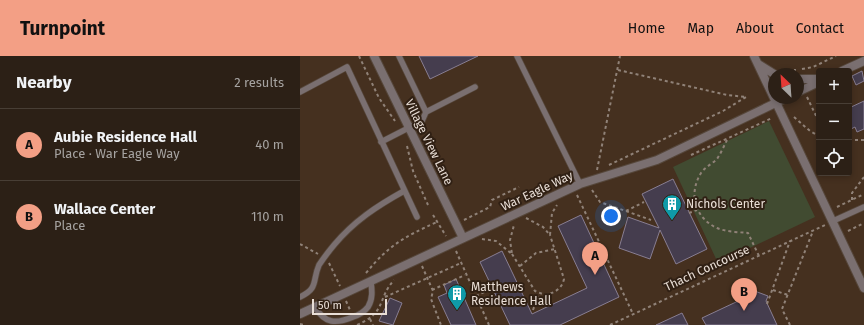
<!DOCTYPE html>
<html lang="en">
<head>
<meta charset="utf-8">
<style>
	body { margin:0; font-family:"Fira Sans",sans-serif; background:#34281f; color:#f1f3f6 }
	.controls { position:absolute; right:12px; top:12px; display:grid; overflow:hidden; border-radius:4px; box-shadow:0 2px 6px #0003 }
	.controls button { width:36px; height:36px; display:grid; place-items:center; padding:0; border:0; border-bottom:1px solid #483e35; background:#2c2016; color:#f1f3f6; font:20px sans-serif }
	.compass { position:absolute; left:468px; top:12px; width:36px; height:36px; border-radius:50%; background:#2c2016; box-shadow:0 2px 6px #0003; rotate:335deg }
	.scale { position:absolute; left:12px; bottom:10px; width:75px; box-sizing:border-box; padding-left:4px; border:2px solid #e9ded6; border-top:0; font-size:11px; line-height:14px; white-space:nowrap; color:#e9ded6; -webkit-text-stroke:3px #302014; paint-order:stroke }
	.you { position:absolute; left:311px; top:160px; width:14px; height:14px; margin:-10px; border:3px solid #fff; border-radius:50%; background:#1a73e8; box-shadow:0 0 0 6px #1a73e833 }
	.badge { display:grid; place-items:center; width:26px; height:26px; border-radius:50%; background:#f39f85; color:#111; font-size:13px; font-weight:700 }
	.pin { position:absolute; translate:-50% -33px; filter:drop-shadow(0 1px 2px #0008) }
	.pin::after { content:''; position:absolute; top:21px; width:14px; height:12px; background:inherit; clip-path:polygon(0 0,100% 0,50% 100%) }
	.list { margin:0; padding:0; list-style:none }
	h2 { display:flex; justify-content:space-between; align-items:center; height:52px; margin:0; padding:0 16px; font-size:17px }
	h2 small { font-size:13px; font-weight:400; color:#a6a3a1 }
	.list li { display:grid; grid-template-columns:26px 1fr auto; gap:12px; align-items:center; box-sizing:border-box; height:72px; padding:0 16px; border-top:1px solid #483e35 }
	.list b { display:block; font-size:15px; white-space:nowrap }
	.list p { margin:0; font-size:13px; white-space:nowrap; color:#a6a3a1 }
	.list em { font-size:13px; font-style:normal; color:#a6a3a1 }
	.icon { flex:none; width:22px; height:22px; fill:none; stroke:currentColor; stroke-width:2; stroke-linecap:round; stroke-linejoin:round }
	.map { position:relative; flex:none; width:564px; height:269px; overflow:hidden }
	header { display:flex; align-items:center; gap:24px; box-sizing:border-box; height:56px; padding:0 20px; background:#f39f85; color:#111 }
	header strong { font-size:19px }
	nav { display:flex; gap:22px; margin-inline-start:auto; font-size:14px }
	main { display:flex }
	aside { flex:1; background:#2c2016 }
	.map>svg:first-child { display:block }
</style>
</head>
<body>
<header>
<strong>Turnpoint</strong>
<nav><a>Home</a><a>Map</a><a>About</a><a>Contact</a></nav>
</header>
<main>
<aside>
<h2>Nearby<small>2 results</small></h2>
<ul class="list">
<li><span class="badge">A</span><div><b>Aubie Residence Hall</b><p>Place · War Eagle Way</p></div><em>40 m</em></li>
<li><span class="badge">B</span><div><b>Wallace Center</b><p>Place</p></div><em>110 m</em></li>
</ul>
</aside>
<div class="map">
<svg width="564" height="269" viewBox="0 0 564 269">
	<rect width="100%" height="100%" fill="#3a2a1e"/>
	<!-- built -->
	<path fill="#45301f" fill-rule="evenodd" d="M0,0h564v269h-564zM519,15h30v102h-30zM474,18h24v24h-24z"/>
	<!-- green -->
	<path fill="#414b31" d="M469,65l46,96 -97,46 -45,-96z"/>
	<!-- building -->
	<path fill="#453d4e" stroke="#887e92" d="M119,0h59l-48,23z
		M562,15l2,10 -8,4 -4,-9z
		M564,45v28l-7,3 -2,-5 -6,3v-22z
		M373,123l34,70 -31,15 -16,-34 -10,29 -31,-11 9,-31 31,11 -17,-34z
		M281,159l38,82 -59,28h-50l-30,-63 22,-11 30,63 55,-26 -29,-62z
		M156,223l20,46h-25l-13,-28 9,-4 -3,-8z
		M452,234l16,6 -2,5 11,24h-71l-4,-7 49,-23z
		M90,242l12,5 -9,22 -14,-4z
		M382,257l6,12h-32z"/>
	<g fill="none" stroke-linecap="round" stroke-linejoin="round">
		<!-- service casing -->
		<g stroke="#56473b" stroke-width="7">
			<path id="service" d="M99,0l27,56 49,-25
				M217,0l63,128
				M0,36l47,-25 70,150
				M81,86l41,-21 4,-9
				M533,165l31,-14
				M0,241c19,-9 12,-16 19,-32 4,-6 10,-14 15,-20 20,-24 43,-39 70,-54
				M15,251c10,17 21,17 38,10 6,-2 11,-5 15,-10 5,-8 4,-17 3,-25"/>
		</g>
		<!-- minor casing -->
		<g stroke="#56473b" stroke-width="10">
			<path id="minor" d="M74,0l89,182
				M542,15l22,-10
				M498,36l21,-10
				M0,258l280,-130 77,-24 129,-62"/>
		</g>
		<!-- tertiary casing -->
		<g stroke="#56473b" stroke-width="10">
			<path id="tertiary" d="M454,0l110,232
				M458,8l16,10
				M498,23h21"/>
		</g>
		<!-- path -->
		<path stroke="#908278" stroke-width="2" stroke-dasharray="3 3" stroke-linecap="butt" d="M59,0l20,42 16,23
			M502,13l11,-2 23,-11
			M318,14l109,25 19,2
			M488,14h8
			M507,41l12,25
			M494,61l16,14 9,5
			M427,84c-3,6 -6,13 -10,19 -5,5 -12,8 -16,14 -13,21 -6,45 16,55 9,4 21,4 31,5l11,23
			M549,84h15
			M107,90l6,25 15,34
			M391,99l81,-37
			M309,109l114,-54 23,-14
			M297,114l23,-114
			M292,134l8,12 51,18
			M277,139l56,119
			M552,144v-7l12,-16
			M537,151l27,-13
			M326,155l18,-9
			M389,157l8,-3
			M133,159l13,21
			M226,162l17,9 7,8 2,-22 5,-8
			M164,164l26,-13 2,-7 27,-13
			M548,175l16,-8
			M182,183l14,2 16,13 -2,-14 4,-15
			M0,188l18,10
			M156,195l33,74
			M212,198l23,37 10,4c9,-2 17,-6 19,-16l-14,-44
			M29,207l11,23
			M122,210l11,25 -2,8 10,26
			M220,210l16,-13 19,-4
			M66,217c23,-28 38,-36 71,-51
			M132,234l33,-15
			M473,234l15,5
			M176,240l17,-8
			M85,241l76,-34
			M46,245l4,9
			M467,248l23,-63
			M233,254l6,-16
			M70,263l3,6
			M0,268l4,1
			M57,269c30,-13 20,-26 37,-45
			M310,269l215,-100
			M490,269l-8,-16 31,-78"/>
		<!-- service -->
		<use href="#service" stroke="#7a6f70" stroke-width="5.5"/>
		<!-- minor -->
		<use href="#minor" stroke="#7a6f70" stroke-width="8"/>
		<!-- tertiary -->
		<use href="#tertiary" stroke="#7a6f70" stroke-width="8"/>
	</g>
	<!-- icons -->
	<defs>
		<g id="building-pin" transform="scale(1)"><path d="M0 17L-7.5 6A9.5 9.5 0 1 1 7.5 6Z" fill="#0f9aa8" stroke="#302014"/><path d="M-4-6H4V6H1V3H-1V6H-4ZM-2.5-4.3h1.7v1.8h-1.7ZM.8-4.3h1.7v1.8H.8ZM-2.5-1h1.7V.8h-1.7ZM.8-1h1.7V.8H.8Z" fill="#fff"/></g>
	</defs>
	<g fill-rule="evenodd">
		<use href="#building-pin" x="372" y="148"/>
		<use href="#building-pin" x="157" y="238"/>
	</g>
	<g text-anchor="middle" dominant-baseline="central" stroke-width="4" stroke-linejoin="round" paint-order="stroke">
		<!-- street labels -->
		<g font-size="12" fill="#e9ded6" stroke="#302014">
			<text transform="translate(129 86) rotate(64)">Village View Lane</text>
			<text transform="translate(237 135) rotate(-25)">War Eagle Way</text>
			<text transform="translate(407 212) rotate(-25)">Thach Concourse</text>
		</g>
		<!-- poi labels -->
		<g font-size="12" fill="#e9ded6" stroke="#302014" text-anchor="start">
			<text x="386" y="148">Nichols Center</text>
			<text x="171" y="231">Matthews<tspan x="171" dy="14">Residence Hall</tspan></text>
		</g>
	</g>
</svg>
<div class="controls">
<button>+</button>
<button>−</button>
<button><svg class="icon" aria-label="locate" viewBox="0 0 24 24"><circle cx="12" cy="12" r="6"/><path d="M12 2v4M12 18v4M2 12h4M18 12h4"/></svg></button>
</div>
<svg class="compass" viewBox="-18 -18 36 36"><path d="M0-13l5 13h-10z" fill="#e53935"/><path d="M0 13l5-13h-10z" fill="#a6a3a1"/></svg>
<div class="scale">50 m</div>
<div class="you"></div>
<div class="pin badge" style="left:295px;top:219px">A</div>
<div class="pin badge" style="left:444px;top:255px">B</div>
</div>
</main>
</body>
</html>
